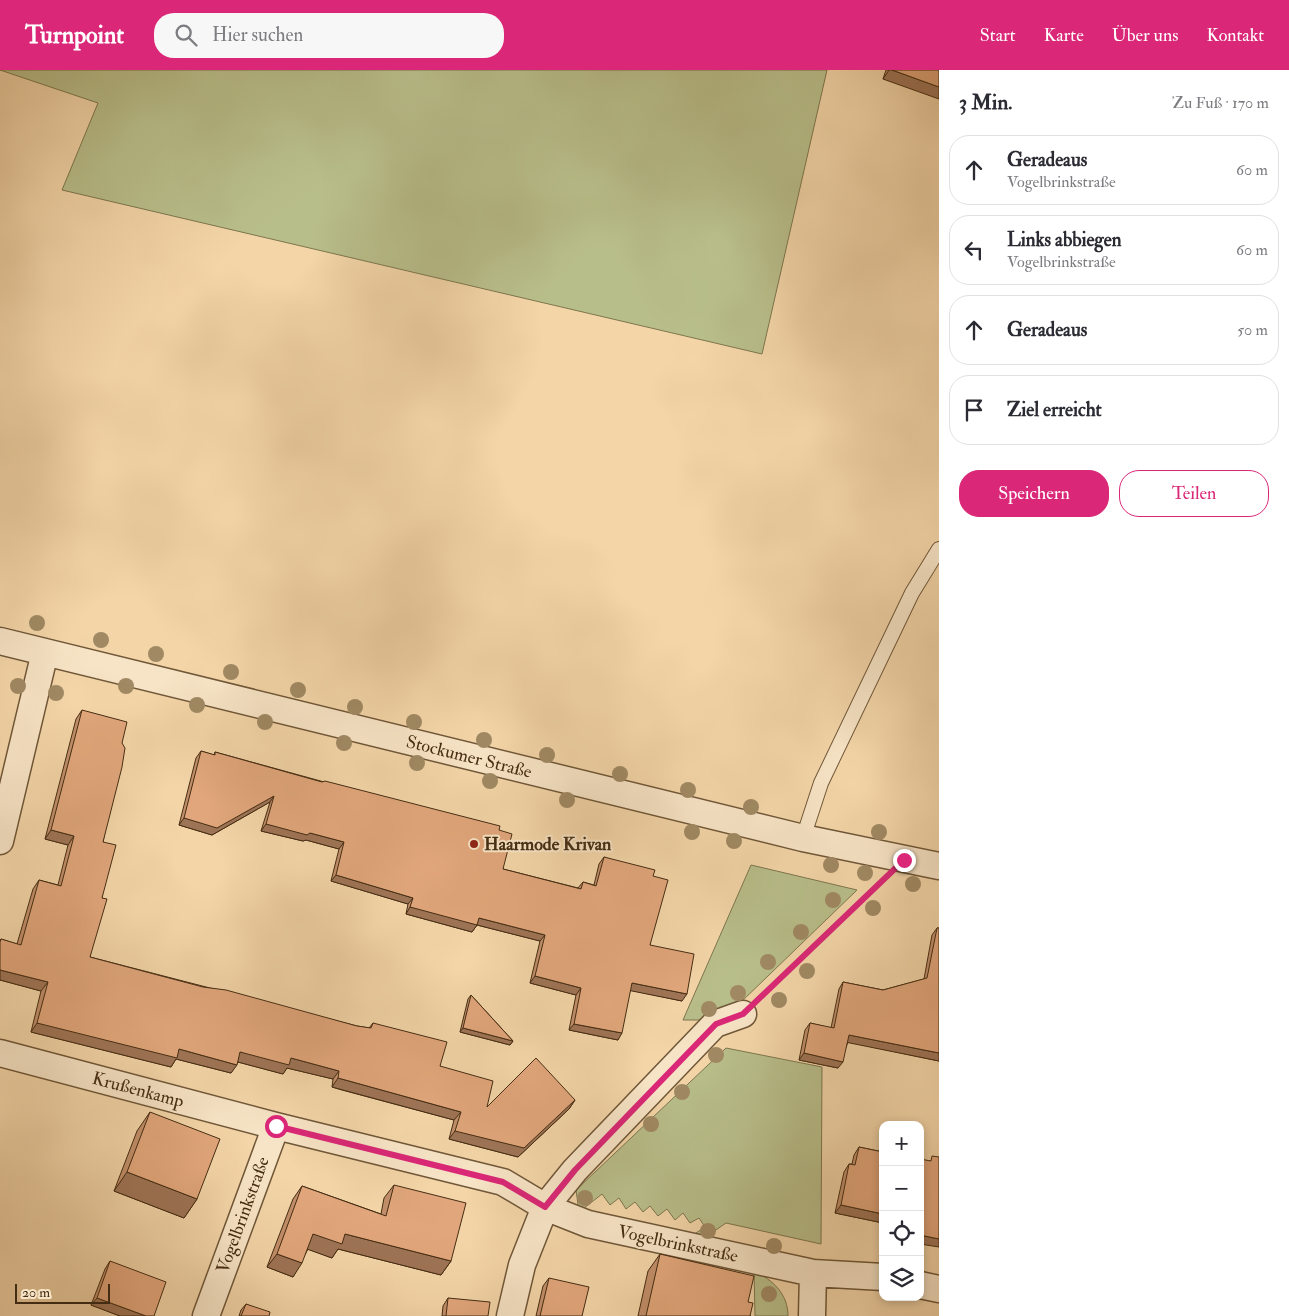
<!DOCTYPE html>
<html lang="de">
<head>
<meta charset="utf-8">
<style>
	body { margin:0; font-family:"IM FELL Double Pica",serif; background:#f7f7f7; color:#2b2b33 }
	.controls { position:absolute; right:15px; bottom:15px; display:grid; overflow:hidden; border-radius:10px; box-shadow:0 2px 8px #0003 }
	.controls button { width:45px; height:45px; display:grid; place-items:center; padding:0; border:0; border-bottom:1px solid #e1e1e2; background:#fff; color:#2b2b33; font:25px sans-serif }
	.scale { position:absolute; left:15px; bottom:12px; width:95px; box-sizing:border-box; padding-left:5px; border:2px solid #452d13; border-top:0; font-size:14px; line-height:18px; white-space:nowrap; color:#452d13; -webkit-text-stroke:4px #f7e4c6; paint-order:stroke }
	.stop { position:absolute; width:15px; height:15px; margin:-11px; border:4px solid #db2777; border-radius:50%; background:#fff }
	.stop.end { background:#db2777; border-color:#fff; box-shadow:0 1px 5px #0008 }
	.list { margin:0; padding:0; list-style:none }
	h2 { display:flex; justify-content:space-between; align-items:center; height:65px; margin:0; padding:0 20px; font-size:21px }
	h2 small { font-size:16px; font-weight:400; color:#7c7c81 }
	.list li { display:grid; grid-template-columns:32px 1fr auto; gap:15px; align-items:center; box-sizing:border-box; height:70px; margin:0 10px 10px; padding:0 10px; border:1px solid #e1e1e2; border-radius:20px }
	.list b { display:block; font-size:19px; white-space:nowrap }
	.list p { margin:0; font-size:16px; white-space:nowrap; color:#7c7c81 }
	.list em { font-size:16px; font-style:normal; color:#7c7c81 }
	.actions { display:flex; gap:10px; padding:15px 20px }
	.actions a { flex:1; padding:11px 0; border:1px solid #db2777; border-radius:20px; text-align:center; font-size:18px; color:#db2777 }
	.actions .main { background:#db2777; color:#fff }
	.icon { flex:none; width:28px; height:28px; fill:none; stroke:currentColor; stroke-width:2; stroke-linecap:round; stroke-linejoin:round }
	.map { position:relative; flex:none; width:939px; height:1246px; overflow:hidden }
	header { display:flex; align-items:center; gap:30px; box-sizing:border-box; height:70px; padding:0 25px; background:#db2777; color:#fff }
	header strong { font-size:24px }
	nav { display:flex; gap:28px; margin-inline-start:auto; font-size:18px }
	.search { width:350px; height:45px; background:#f7f7f7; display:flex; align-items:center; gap:12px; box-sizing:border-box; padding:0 18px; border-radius:20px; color:#7c7c81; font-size:19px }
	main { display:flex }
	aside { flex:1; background:#fff }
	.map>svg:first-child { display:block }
</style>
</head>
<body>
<header>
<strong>Turnpoint</strong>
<div class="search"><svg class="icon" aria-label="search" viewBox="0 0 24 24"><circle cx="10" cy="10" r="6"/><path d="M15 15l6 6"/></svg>Hier suchen</div>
<nav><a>Start</a><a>Karte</a><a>Über uns</a><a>Kontakt</a></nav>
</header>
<main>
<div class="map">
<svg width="939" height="1246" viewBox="0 0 939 1246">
	<rect width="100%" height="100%" fill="#f3d5a8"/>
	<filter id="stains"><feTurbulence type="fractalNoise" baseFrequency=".004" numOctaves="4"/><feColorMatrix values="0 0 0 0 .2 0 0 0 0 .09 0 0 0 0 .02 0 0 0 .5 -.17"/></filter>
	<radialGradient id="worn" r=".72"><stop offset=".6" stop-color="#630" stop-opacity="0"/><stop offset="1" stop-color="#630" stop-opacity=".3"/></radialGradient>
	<!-- grass -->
	<path fill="#b8be8a" stroke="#7e764e" d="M0,0h827l-65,284 -700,-164 36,-87z
		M751,795l106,25 -118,114 -37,16h-19z
		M726,978l96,19 -1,177 -95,-21 -23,16 -13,-2 15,-10 -6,-9 -9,5 -7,-10 -8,7 -8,-11 -9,7 -8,-10 -7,6 -8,-10 -9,7 -7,-11 -9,7 -8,-11 -23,18 -3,-22z
		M754,1201c19,9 34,23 34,45h-33z"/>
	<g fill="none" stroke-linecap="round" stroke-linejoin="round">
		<!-- service casing -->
		<g stroke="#705738" stroke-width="16">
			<path id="service" d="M803,768l18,-55 91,-190 27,-44"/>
		</g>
		<!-- minor casing -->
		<g stroke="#705738" stroke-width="29">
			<path id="minor" d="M0,571l803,197 136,28
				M0,771l45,-189
				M0,983l276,73 227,56 42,25 43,17 225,49
				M920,1215l19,4
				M206,1246l70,-190
				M510,1246l12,-51 23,-58 30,-37 140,-146 28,-10
				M812,1246l1,-43 70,4"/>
		</g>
		<!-- path -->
		<path stroke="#452d13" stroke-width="3" stroke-dasharray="4 2.5" stroke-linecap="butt" d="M764,924l115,-110"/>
		<!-- service -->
		<use href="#service" stroke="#f7e4c6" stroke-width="14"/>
		<!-- minor -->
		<use href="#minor" stroke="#f7e4c6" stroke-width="26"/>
	</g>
	<!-- trees -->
	<g fill="#a08963">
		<circle cx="37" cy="553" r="8"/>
		<circle cx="101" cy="570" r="8"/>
		<circle cx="156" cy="584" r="8"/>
		<circle cx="231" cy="602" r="8"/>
		<circle cx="18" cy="616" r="8"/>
		<circle cx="126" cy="616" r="8"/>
		<circle cx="298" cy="620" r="8"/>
		<circle cx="56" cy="623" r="8"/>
		<circle cx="197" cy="635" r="8"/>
		<circle cx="355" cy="637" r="8"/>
		<circle cx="265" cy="652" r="8"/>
		<circle cx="414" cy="652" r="8"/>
		<circle cx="484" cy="670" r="8"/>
		<circle cx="344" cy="673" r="8"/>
		<circle cx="547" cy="685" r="8"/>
		<circle cx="417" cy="693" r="8"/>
		<circle cx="620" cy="704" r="8"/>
		<circle cx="490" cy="711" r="8"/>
		<circle cx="688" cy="720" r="8"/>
		<circle cx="567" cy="730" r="8"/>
		<circle cx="751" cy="737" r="8"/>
		<circle cx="692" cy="762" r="8"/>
		<circle cx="879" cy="762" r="8"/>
		<circle cx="734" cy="771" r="8"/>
		<circle cx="831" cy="795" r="8"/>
		<circle cx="865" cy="803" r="8"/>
		<circle cx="913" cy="814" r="8"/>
		<circle cx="833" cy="830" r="8"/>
		<circle cx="873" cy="838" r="8"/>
		<circle cx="801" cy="862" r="8"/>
		<circle cx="768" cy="892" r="8"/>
		<circle cx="807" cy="901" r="8"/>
		<circle cx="738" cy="923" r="8"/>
		<circle cx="779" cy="930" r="8"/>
		<circle cx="709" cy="939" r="8"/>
		<circle cx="716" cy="985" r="8"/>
		<circle cx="682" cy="1022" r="8"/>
		<circle cx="651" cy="1054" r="8"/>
		<circle cx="585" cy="1128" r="8"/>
		<circle cx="708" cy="1161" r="8"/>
		<circle cx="774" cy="1176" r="8"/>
		<circle cx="769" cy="1224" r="8"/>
	</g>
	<!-- wall -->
	<path fill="#c28f6a" stroke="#452d13" d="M886,0h53l-56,9z
		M82,640l40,33 -19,99 -1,56 -12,59 267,69 12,2 4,-5 67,43 47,41 88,-7 -6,9 -51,48 -69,-18 5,-19 -112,-30 -10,-3 1,-8 -46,-11 -4,6 -45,-12 -7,11 -55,-14 -5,8 -140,-35 10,-41 -41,-11v-40l1,-1 16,5 16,-55 6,-9 19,5 10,-40 -23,-6 31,-120z
		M201,681l13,4 1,-3 284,78 4,39 75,19 5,-6 11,3 5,-21 5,-7 49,19 -3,69 32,56 -52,-11 -12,50 -49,-10 7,-35 -46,-12 10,-42 -63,-16 -5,7 -66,-18 2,-10 -77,-23 8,-32 -33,-9 -3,1 -42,-10 9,-29 -58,33 -33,-10 17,-67z
		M937,858h2v133l-91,-19 -10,26 -39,-8 6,-30 5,-7 21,5 8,-39 4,-7 40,8 41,-11 8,-44z
		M471,925l42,46 -3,4 -50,-13 8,-33z
		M150,1042l47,87 -13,19 -70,-27 23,-60z
		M859,1077l24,5v71l-48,-10 9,-41 5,-8h3l2,-9z
		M394,1115l57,76 -10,14 -103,-26 -6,9 -24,-9 -15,28 -26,-10 26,-68 9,-13 79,28 3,-16z
		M660,1184l88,48 2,14h-112l10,-45z
		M110,1191l44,55h-34l-29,-11 14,-36z
		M549,1208l33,38h-46l7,-30z
		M448,1228l40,18h-46l1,-10z
		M246,1234l23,12h-30l2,-6z"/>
	<!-- shaded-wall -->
	<path fill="#9e7456" stroke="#452d13" d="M889,0h3l47,17v12l-56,-20z
		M274,726l-4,6 -58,33 -33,-10 5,-7z
		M266,754l44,9 34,9 -5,7 -33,-9 -3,1 -42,-10z
		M51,760l23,6 -6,9 -23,-6z
		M336,805l77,23 -5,6 -77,-23z
		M410,837l69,11 66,17 -5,6 -63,-16 -5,7 -66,-18z
		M0,900l48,12 -7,9 -41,-11z
		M535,906l46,12 -5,7 -46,-12z
		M632,913l55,11 -5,7 -55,-11z
		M37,953l142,26 58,16 -6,8 -55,-14 -5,8 -140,-35z
		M574,954l48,9 -4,7 -49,-10z
		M463,958l50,13 -3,4 -50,-13z
		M849,965l90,18v8l-94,-19z
		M240,982l51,6 48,13 -6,8 -46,-11 -4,6 -49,-13z
		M804,983l39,9 -5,6 -39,-8z
		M338,1008l123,34 -7,8 -122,-33z
		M575,1030l-6,9 -51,48 -69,-18 6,-8z
		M127,1102l70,27 -13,19 -70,-27z
		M841,1135l42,9v9l-48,-10z
		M313,1164h32l106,27 -10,14 -103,-26 -6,9 -28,-10z
		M920,1165l19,4v8l-19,-3z
		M277,1184l25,9 -9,14 -26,-10z
		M97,1228l49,18h-26l-29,-11z"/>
	<!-- building -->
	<path fill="#e1a67b" stroke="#452d13" d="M892,0h47v17z
		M82,640l45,12 -5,21 3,5 -3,19 -19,75 13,3 -14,53 5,1 -17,58 113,30 23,3 131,36 14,2 2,-5 74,19 -7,24 53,15 -6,26 49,-49 39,42 -51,48 -69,-17 6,-19 -112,-31 -11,-3 1,-7 -48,-13 -2,7 -49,-13 -3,13 -58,-16 -2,9 -140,-35 11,-41 -48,-12v-28l1,-3 20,6 18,-65 22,6 13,-50 -23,-6z
		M201,681l14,4v-3l107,30 3,-1 175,45 -1,4 13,4 -9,35 78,20 2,-7 13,4 8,-29 51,13 -2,6 15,4 -18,65 44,9 -7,40 -55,-11 -10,50 -48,-9 7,-36 -46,-12 10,-41 -66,-17 -2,7 -67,-18 3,-9 -77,-23 8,-33 -34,-9 -3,2 -41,-11 8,-28 -57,32 -33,-10z
		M937,858h2v125l-90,-18 -6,27 -39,-9 6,-30 24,5 9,-46 40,8 44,-12z
		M471,925l42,46 -50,-13z
		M150,1042l70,27 -23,60 -70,-27z
		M859,1077l24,5v62l-42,-9 8,-41 6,1z
		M932,1086l7,1v82l-19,-4v-76l11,2z
		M394,1115l72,18 -15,58 -106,-27 -3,10 -29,-10 -11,29 -25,-9 25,-68 84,30z
		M660,1184l94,22 -6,26 5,1 -3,13h-104z
		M110,1191l56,21 -12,34h-8l-49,-18z
		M549,1208l40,9 -7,29h-42z
		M448,1228l42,4 -2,14h-42z
		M246,1234l24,8 -1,4h-28z"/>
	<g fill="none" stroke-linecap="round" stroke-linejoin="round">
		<!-- route -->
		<path stroke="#db2777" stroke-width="6" d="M276,1056l227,56 42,25 30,-37 141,-146 27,-10 161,-154"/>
	</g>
	<!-- markers -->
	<circle fill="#8f2418" stroke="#f7e4c6" stroke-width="2" cx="474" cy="774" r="5"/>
	<g text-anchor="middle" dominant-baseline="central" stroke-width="4" stroke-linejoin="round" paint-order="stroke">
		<!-- street labels -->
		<g font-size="18" fill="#452d13" stroke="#f7e4c6">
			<text transform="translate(469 687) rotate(14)">Stockumer Straße</text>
			<text transform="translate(138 1020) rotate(15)">Krußenkamp</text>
			<text transform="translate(243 1145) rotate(-70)">Vogelbrinkstraße</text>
			<text transform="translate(678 1174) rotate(12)">Vogelbrinkstraße</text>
		</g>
		<!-- poi labels -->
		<g font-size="18" font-weight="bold" fill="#452d13" stroke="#f7e4c6" text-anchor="start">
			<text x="484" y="774">Haarmode Krivan</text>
		</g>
	</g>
	<rect width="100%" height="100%" filter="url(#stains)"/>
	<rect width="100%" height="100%" fill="url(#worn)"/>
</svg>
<div class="controls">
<button>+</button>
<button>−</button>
<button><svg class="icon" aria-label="locate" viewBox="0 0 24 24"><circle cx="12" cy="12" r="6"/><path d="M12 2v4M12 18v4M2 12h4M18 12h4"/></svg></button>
<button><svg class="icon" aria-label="layers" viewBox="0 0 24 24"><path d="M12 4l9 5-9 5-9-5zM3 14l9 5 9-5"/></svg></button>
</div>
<div class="scale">20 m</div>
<div class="stop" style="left:276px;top:1056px"></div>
<div class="stop end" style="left:904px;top:790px"></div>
</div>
<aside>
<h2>3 Min.<small>Zu Fuß · 170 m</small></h2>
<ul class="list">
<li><svg class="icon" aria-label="ahead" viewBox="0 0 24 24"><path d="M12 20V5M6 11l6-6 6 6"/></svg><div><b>Geradeaus</b><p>Vogelbrinkstraße</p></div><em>60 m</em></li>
<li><svg class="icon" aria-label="left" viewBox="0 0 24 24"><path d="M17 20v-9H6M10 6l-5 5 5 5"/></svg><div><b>Links abbiegen</b><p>Vogelbrinkstraße</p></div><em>60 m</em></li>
<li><svg class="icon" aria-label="ahead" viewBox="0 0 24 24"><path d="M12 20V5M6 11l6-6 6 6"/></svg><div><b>Geradeaus</b></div><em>50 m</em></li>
<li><svg class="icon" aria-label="arrive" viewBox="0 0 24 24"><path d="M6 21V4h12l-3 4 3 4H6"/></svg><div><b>Ziel erreicht</b></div></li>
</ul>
<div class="actions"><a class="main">Speichern</a><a>Teilen</a></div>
</aside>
</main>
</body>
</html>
